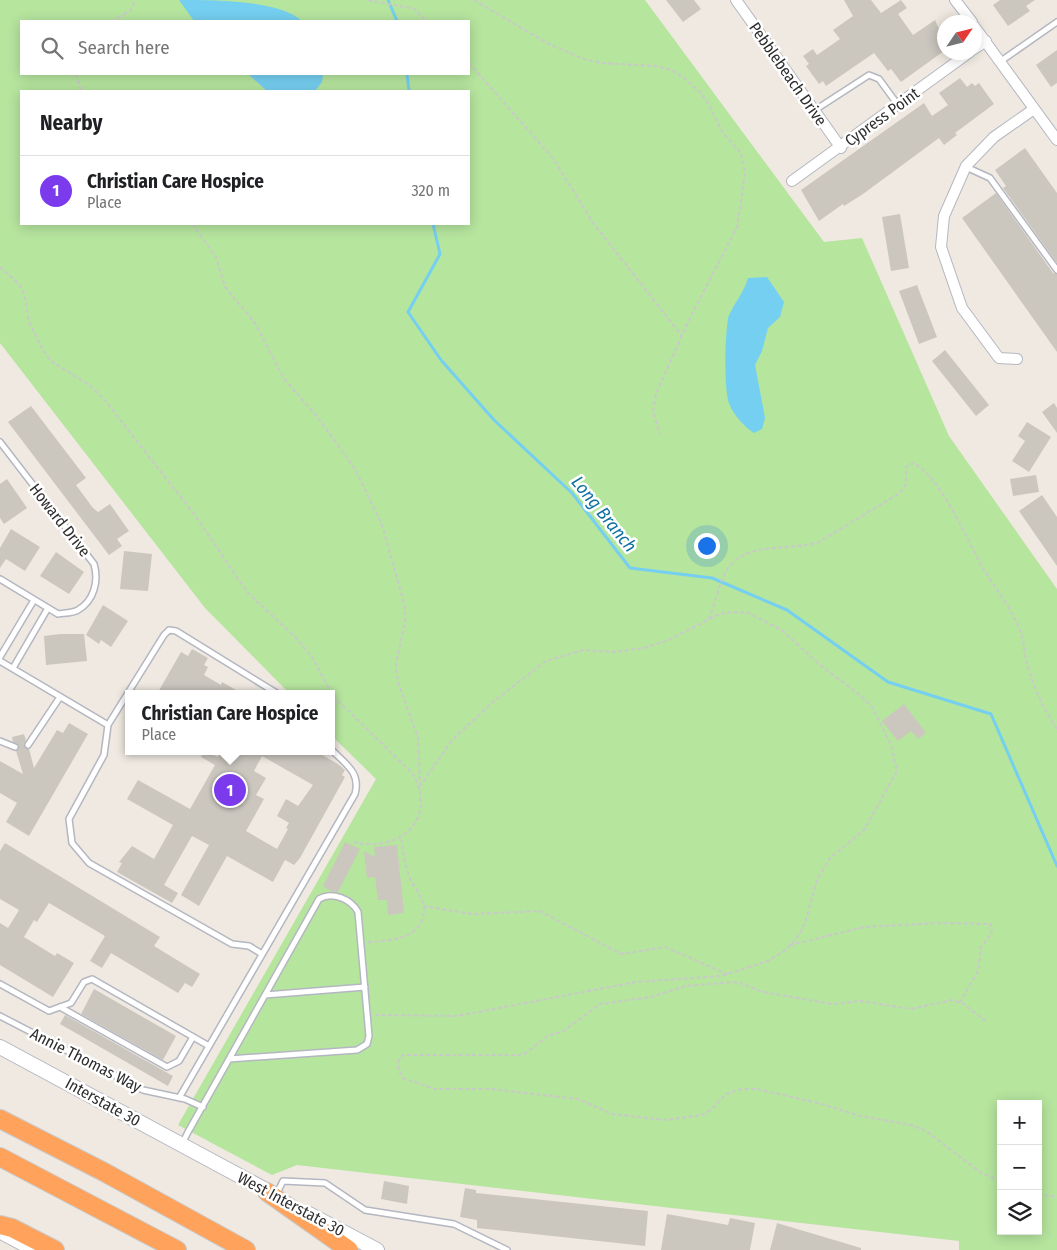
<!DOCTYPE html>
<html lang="en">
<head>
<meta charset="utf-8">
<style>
	body { margin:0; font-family:"Fira Sans Condensed",sans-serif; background:#f6f6f6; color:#202124 }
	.controls { position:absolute; right:15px; bottom:15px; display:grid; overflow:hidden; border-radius:0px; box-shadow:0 2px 12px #0003 }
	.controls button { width:45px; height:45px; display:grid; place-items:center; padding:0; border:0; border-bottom:1px solid #e0e0e0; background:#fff; color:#202124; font:25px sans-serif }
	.compass { position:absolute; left:937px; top:15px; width:45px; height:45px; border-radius:50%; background:#fff; box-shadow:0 2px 12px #0003; rotate:55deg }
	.you { position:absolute; left:706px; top:545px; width:18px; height:18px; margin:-12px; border:4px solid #fff; border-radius:50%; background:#1a73e8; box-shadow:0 0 0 8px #1a73e833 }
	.badge { display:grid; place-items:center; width:32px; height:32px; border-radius:50%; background:#7c3aed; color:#fff; font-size:16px; font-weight:700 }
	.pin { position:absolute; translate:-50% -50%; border:2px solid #fff; box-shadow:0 1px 5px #0006 }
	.popup { position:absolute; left:125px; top:690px; width:210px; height:65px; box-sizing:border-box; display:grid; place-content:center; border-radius:0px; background:#fff; filter:drop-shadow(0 1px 4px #0005); font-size:16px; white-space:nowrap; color:#757577 }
	.popup b { font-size:19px; color:#202124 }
	.popup::after { content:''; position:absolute; left:50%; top:100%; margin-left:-10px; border:10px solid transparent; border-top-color:#fff }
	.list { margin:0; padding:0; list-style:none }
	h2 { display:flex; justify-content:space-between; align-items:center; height:65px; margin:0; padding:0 20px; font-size:21px }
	h2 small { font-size:16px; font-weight:400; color:#757577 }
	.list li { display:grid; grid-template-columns:32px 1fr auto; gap:15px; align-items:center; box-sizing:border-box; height:70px; padding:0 20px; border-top:1px solid #e0e0e0 }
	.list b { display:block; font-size:19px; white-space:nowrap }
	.list p { margin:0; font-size:16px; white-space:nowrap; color:#757577 }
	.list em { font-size:16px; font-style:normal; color:#757577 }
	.icon { flex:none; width:28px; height:28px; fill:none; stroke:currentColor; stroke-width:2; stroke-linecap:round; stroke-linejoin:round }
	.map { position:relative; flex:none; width:1057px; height:1250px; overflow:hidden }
	.search { position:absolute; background:#fff; box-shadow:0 2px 12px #0003; left:20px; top:20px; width:450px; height:55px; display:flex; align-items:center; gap:12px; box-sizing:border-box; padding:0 18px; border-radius:0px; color:#757577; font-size:19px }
	.panel { position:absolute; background:#fff; box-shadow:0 2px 12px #0003; left:20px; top:90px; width:450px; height:135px; border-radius:0px }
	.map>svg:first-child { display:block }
</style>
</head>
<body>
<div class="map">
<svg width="1057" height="1250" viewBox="0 0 1057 1250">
	<rect width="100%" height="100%" fill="#efe9e1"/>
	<!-- green -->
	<path fill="#b6e59e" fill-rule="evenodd" d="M0,0h645l179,242 38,-4 87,198 108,153v661h-98v-9l-662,-76 -25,10 -94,-50 198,-346 -45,-44v-41h-41l-85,-86 -205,-265zM21,21h448v53h-448zM21,91h448v133h-448zM1001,1104h37v127h-37z"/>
	<!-- water -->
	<path fill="#75cff0" d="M179,0c36,0 100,0 123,21h-108z
		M248,74h75l-1,8 -7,9h-48z
		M767,277l17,25 -4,15 -12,11 -6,23 -7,14 10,53 -3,11 -8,4c-10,-6 -23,-21 -26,-33 -4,-19 -3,-62 0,-81 2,-10 16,-26 20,-41z"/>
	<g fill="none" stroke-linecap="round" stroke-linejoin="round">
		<!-- stream -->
		<path stroke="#75cff0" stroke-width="3" d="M388,0l9,21
			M407,74l2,17
			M433,224l7,30 -32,58 33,48 53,60 78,73 58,75 82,10 75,32 101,72 103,32 66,152"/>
	</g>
	<!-- building -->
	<path fill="#cbc7bf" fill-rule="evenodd" d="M666,0h28l7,9 -18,13z
		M844,0h27l10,13 20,-13 6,8 -9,6 15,21 22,-15 9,20v11l-43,31 -10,-13 -3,2 -14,-18 -48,33 -3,-5 -4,3 -13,-18 3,-2 -6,-8 10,-7 4,6 23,-16 -7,-9 20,-14z
		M1000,0h35l-9,6 4,5 -22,15 -15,-21z
		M1057,50v33l-6,4 -15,-22z
		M960,78l7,9 5,-4 3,3 4,-3 15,21 -39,29 2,2 -13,10 -5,-7 -76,56 -19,12 -1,-2 -24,17 -18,-31 123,-87 8,13 16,-11 -9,-12z
		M1025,148l32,45v70l-54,-75 3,-2 -11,-16z
		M996,193l57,80 4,1v78l-95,-134z
		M900,214l9,54 -18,3 -9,-54z
		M917,285l20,52 -18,7 -20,-53z
		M945,350l44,55 -13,11 -44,-55z
		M1054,403l3,5v25l-15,-21z
		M31,406l55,72 -10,7 17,23 5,4 12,-8 19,27 -12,8 5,7 -13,9 -101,-133z
		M1027,422l24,15 -22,35 -17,-11 13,-20 -7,-5z
		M1036,475l3,17 -26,4 -3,-17z
		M7,479l20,29 -23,16 -4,-6v-34z
		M1042,495l15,22v49l-38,-55z
		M11,529l29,18 -15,24 -19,-12 -6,9v-20z
		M124,551l28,3 -4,37 -28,-2z
		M56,552l28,20 -15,22 -29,-18z
		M103,605l25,16 -17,26 -10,-7 -2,4 -13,-9z
		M60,634h24l3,27 -41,4 -2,-29z
		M192,649l16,9 -4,7 4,2 -4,8 17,10 1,-3 21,12h-86l24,-42 7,4z
		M904,704l22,29 -8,6 -7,-8 -13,10 -16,-20z
		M69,723l19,11 -59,102 -23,-14 11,-19 -17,-10v-32l23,13 -7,-23 3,-5 -6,-4 -1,-5 12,-3 2,6 -2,6 5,3 5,19 23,-38 6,3z
		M204,751l14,6 3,-6h94l23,13 7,6 -3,5 3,2 -45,81 -6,7 -9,-5 -12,22 -46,-26 -28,50 -18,-11 28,-50 -17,-9 -28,49 14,8 -6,10 -55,-31 5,-9 -3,-1 13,-16 22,13 19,-34 -46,-26 11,-19 52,29 25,-44 -14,-8zM262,756l51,29 -15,21 -12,-7 -9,17 12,7 -3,5 2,1 -11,20 -31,-18 18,-32 -8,-4 10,-17 -12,-7z
		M345,842l15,7 -22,43h-5l-10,-6z
		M5,843l155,94 -6,9 46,28 -8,13 -7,-4 -7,10 -67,-40 -9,15 -12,-7 15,-25 -56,-33 -12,19 -3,-2 -10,17 31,19 2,-3 17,10 -21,34 -53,-32v-42l8,5 11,-18 -19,-11v-48z
		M397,845l7,68 -16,2 -1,-15h-9l-3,-23 -8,1 -3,-27 11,6 -1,-10z
		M94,989l82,47 -13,24 -82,-46z
		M65,1015l108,61 -5,10 -108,-62z
		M384,1181l25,5 -2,18 -26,-5z
		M465,1188l11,2v3l172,18 -3,35 -168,-18v-8l-17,-3z
		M667,1214l61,11 2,-7 25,5 -5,27h-89z
		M777,1223l84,25v2h-91z"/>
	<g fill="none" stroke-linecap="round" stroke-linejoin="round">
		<!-- lane casing -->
		<g stroke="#b4b7c1" stroke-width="8">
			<path id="lane" d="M1001,61l56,-39
				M815,110l54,-35 10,4 19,26
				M966,167l24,11 67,92
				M0,442l94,122c5,17 0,37 -16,46 -5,3 -14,3 -20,4l-58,-35
				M0,657l34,-57
				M0,661l108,64
				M13,668l35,-60
				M0,741l15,6
				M28,745l32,-48
				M262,954l-13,-8 -17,-2 -143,-81 -17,-20 -3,-24 35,-64 4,-30 56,-90 5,-5 7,1 102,63
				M0,984l49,27 22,-8 13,-21 8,-3 117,67
				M265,995l100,-8
				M60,1007l107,60 12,-6 14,-24
				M0,1016l143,74 42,9 18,8
				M179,1098l176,-304c6,-22 -10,-30 -24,-45
				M182,1144l6,-12 131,-233c13,-8 32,0 39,13l11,124 -2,8 -10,6 -128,9
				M276,1195l7,-14 42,2 40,27 89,14 53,26"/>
		</g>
		<!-- street casing -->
		<g stroke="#b4b7c1" stroke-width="12">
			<path id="street" d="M736,0l105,148
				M955,0l17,22
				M974,26l83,114
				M974,49l12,-8
				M792,181l178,-129
				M1017,359l-18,-1 -37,-50 -21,-61 3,-31 22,-50 28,-29 40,-28"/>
		</g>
		<!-- secondary casing -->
		<g stroke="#b4b7c1" stroke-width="16">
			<path id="secondary" d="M0,1047l275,148
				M309,1214l68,36
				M5,1234l30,16"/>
		</g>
		<!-- highway casing -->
		<g stroke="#c9c9c9" stroke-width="20">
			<path id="highway" d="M0,1119l104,53 142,78
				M0,1157l177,93
				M267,1192l82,58
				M0,1225l12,3 43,22"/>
		</g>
		<!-- path -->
		<path stroke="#c9c9c9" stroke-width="2" stroke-dasharray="4 2.5" stroke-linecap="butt" d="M368,0l47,9 11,12
			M474,0l73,43 37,16 17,4 54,3 16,4 13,8 16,14 8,11 15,30 18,20 4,21 -8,53 -49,95 -32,72 -3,17 7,23
			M112,21l18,-10 6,-11
			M469,63l83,94 42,67 88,112
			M76,74l5,17
			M192,224l24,33 9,30 30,36 28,54 36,42 36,50 27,56 23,82v15l-8,36 -1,12 3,15 19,53 2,46
			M0,267l19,17 5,9 5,29 15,30 7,9 38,24 14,13 91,116 53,78 47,44 18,21 21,39 79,77c27,46 -12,80 -58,69
			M709,619c6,-15 10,-37 19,-51 19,-27 64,-17 91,-26l81,-49 6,-9v-17l7,-4c27,12 56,81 71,107 13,21 29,41 37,63 3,9 3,18 5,27 6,24 17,49 31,69
			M423,906l49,8 68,-3 81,43 44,-7 62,27
			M368,942c21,-1 54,-3 56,-31 1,-12 -11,-24 -15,-35 -5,-12 -5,-26 -8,-38
			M790,945l74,-18 76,-4 50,1 2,4 -1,6 -10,13 -3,24 -18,31
			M375,1015l82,1 179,-34 85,-6 47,-15 19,-12 10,-11 8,-15 12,-43 13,-22 34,-28 33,-59 -6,-26 -19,-38 -12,-12 -40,-30 -37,-34 -34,-18 -16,-1 -14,2 -50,26 -25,8 -32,4 -29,-2 -37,11 -52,40 -42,39 -32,46
			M986,1021l-23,-17 -11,-4 -41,9 -50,-8 -29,3 -69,-12 -26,-10 -52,4 -34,11 -51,7 -38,28 -13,3 -23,18 -7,2h-116c-8,8 -5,14 0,23l32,11h56l87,10 34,15 53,6 37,-5 9,-5 15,-16 16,-5h15l65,15 38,12 51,9 15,6 54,41 21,10
			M1038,1194l19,3"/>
		<!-- lane -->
		<use href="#lane" stroke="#fff" stroke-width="5"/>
		<!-- street -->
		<use href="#street" stroke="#fff" stroke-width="10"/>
		<!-- secondary -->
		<use href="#secondary" stroke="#fff" stroke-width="14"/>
		<!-- highway -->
		<use href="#highway" stroke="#ffa35c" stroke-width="18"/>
	</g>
	<g text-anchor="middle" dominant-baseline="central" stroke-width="5" stroke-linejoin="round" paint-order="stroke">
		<!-- street labels -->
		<g font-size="16" fill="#2e2e2e" stroke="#fff">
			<text transform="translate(788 74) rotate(55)">Pebblebeach Drive</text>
			<text transform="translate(882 117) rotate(-36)">Cypress Point</text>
			<text transform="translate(60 520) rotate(52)">Howard Drive</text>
			<text transform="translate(86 1060) rotate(27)">Annie Thomas Way</text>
			<text transform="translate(103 1102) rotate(29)">Interstate 30</text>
			<text transform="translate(291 1204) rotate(28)">West Interstate 30</text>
		</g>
		<!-- water labels -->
		<g font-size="18" font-style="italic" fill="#0d6fa3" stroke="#fff">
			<text transform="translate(604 514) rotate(51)">Long Branch</text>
		</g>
	</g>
</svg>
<div class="controls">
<button>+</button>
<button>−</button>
<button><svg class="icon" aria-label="layers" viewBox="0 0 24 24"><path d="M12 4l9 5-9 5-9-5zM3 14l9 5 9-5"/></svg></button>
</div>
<svg class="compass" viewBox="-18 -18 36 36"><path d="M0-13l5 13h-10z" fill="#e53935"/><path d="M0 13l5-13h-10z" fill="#757577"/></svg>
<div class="you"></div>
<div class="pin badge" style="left:230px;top:790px">1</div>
<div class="popup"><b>Christian Care Hospice</b>Place</div>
<div class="search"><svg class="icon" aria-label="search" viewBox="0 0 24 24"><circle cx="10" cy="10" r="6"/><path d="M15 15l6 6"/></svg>Search here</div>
<section class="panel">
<h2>Nearby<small></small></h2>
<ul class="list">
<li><span class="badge">1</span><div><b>Christian Care Hospice</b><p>Place</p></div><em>320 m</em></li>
</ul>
</section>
</div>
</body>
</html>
